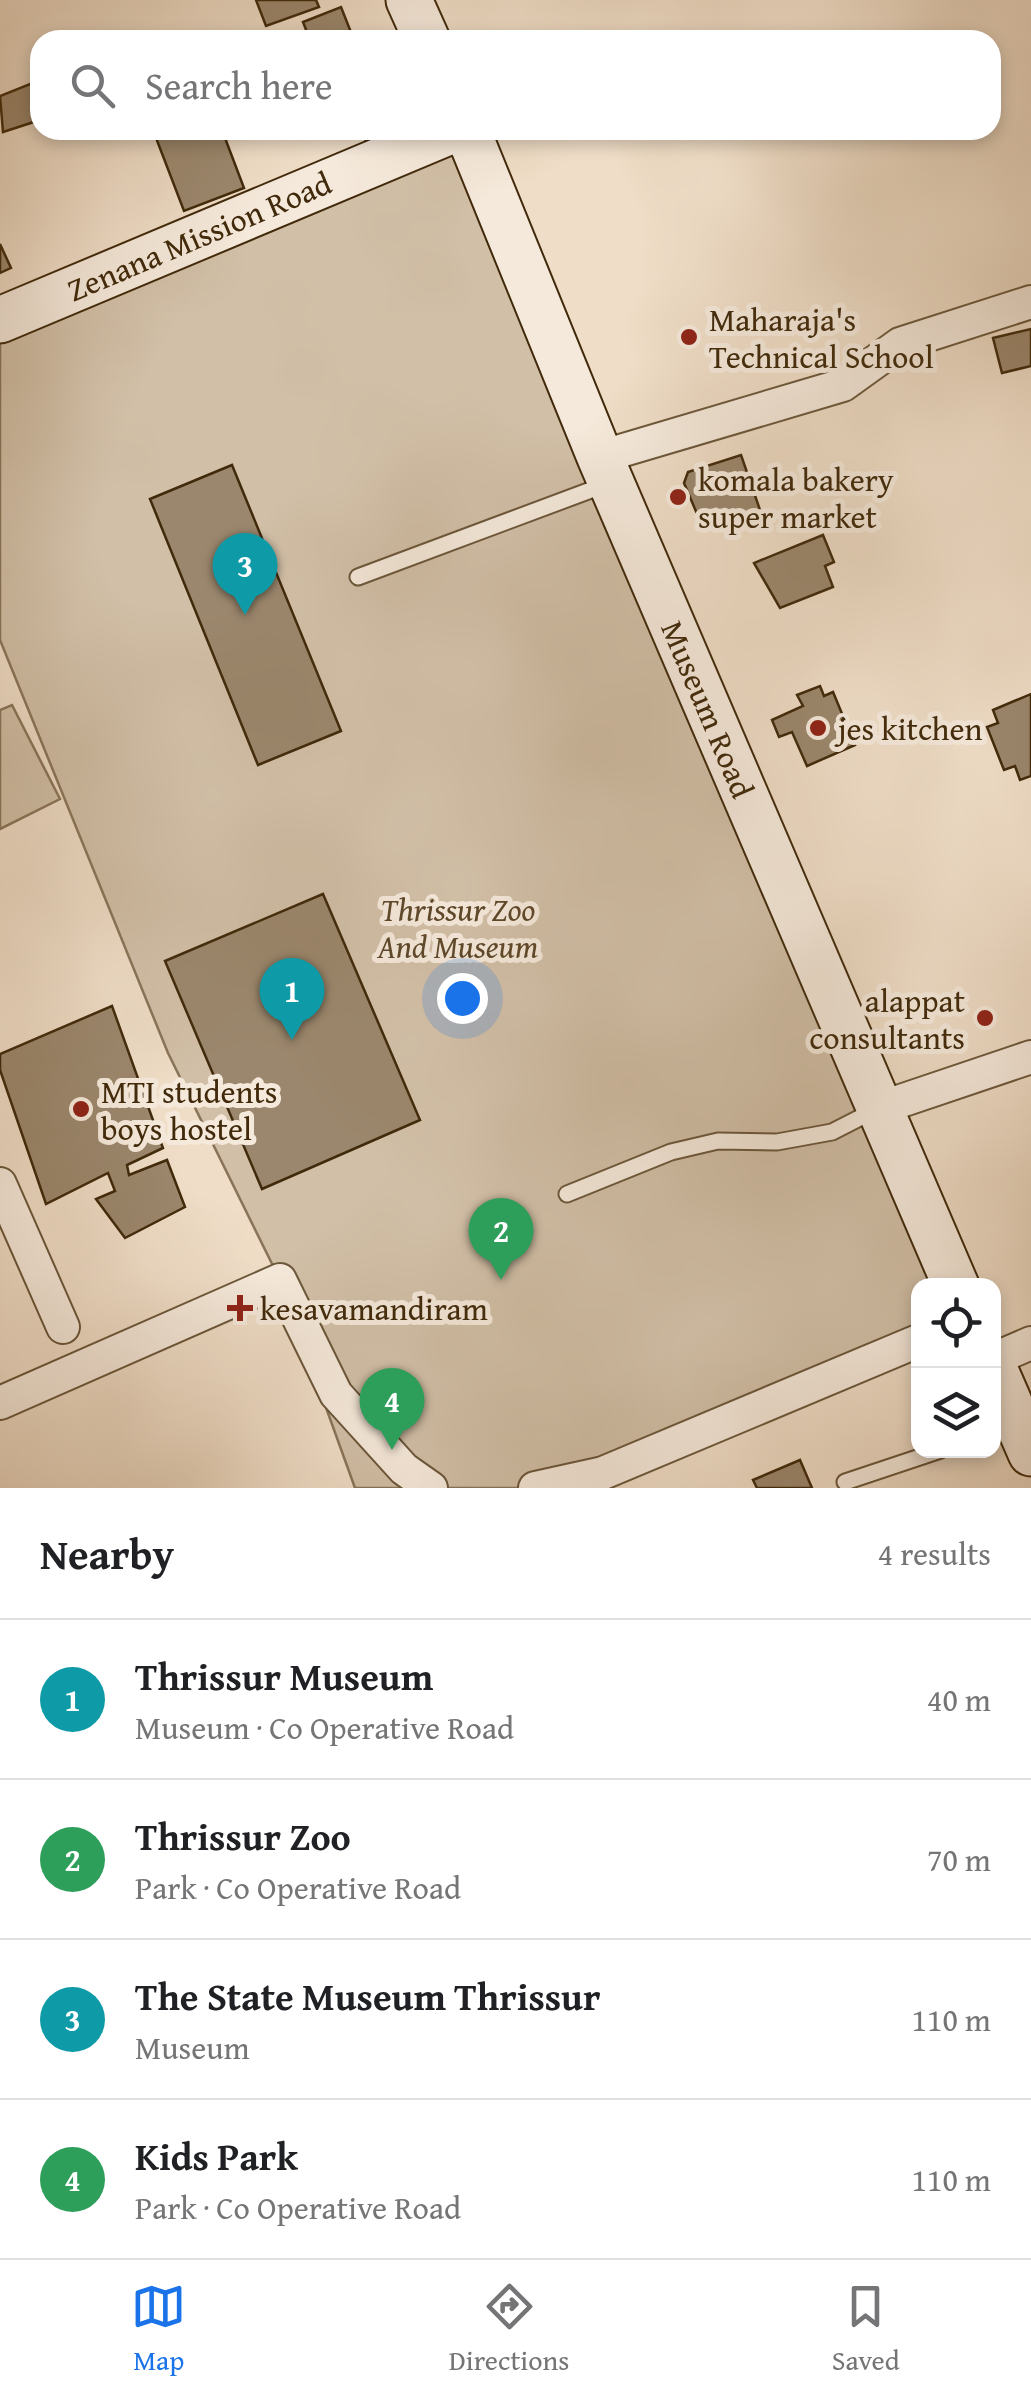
<!DOCTYPE html>
<html lang="en">
<head>
<meta charset="utf-8">
<style>
	body { margin:0; font-family:"Gentium Book Plus",serif; background:#f6f6f6; color:#202124 }
	.controls { position:absolute; right:30px; bottom:30px; display:grid; overflow:hidden; border-radius:20px; box-shadow:0 5px 15px #0003 }
	.controls button { width:90px; height:90px; display:grid; place-items:center; padding:0; border:0; border-bottom:2px solid #e0e0e0; background:#fff; color:#202124; font:50px sans-serif }
	.you { position:absolute; left:462px; top:998px; width:35px; height:35px; margin:-25px; border:8px solid #fff; border-radius:50%; background:#1a73e8; box-shadow:0 0 0 15px #1a73e833 }
	.badge { display:grid; place-items:center; width:65px; height:65px; border-radius:50%; background:#1a73e8; color:#fff; font-size:32px; font-weight:700 }
	.pin { position:absolute; translate:-50% -82px; filter:drop-shadow(0 2px 5px #0008) }
	.pin::after { content:''; position:absolute; top:52px; width:35px; height:30px; background:inherit; clip-path:polygon(0 0,100% 0,50% 100%) }
	.list { margin:0; padding:0; list-style:none }
	h2 { display:flex; justify-content:space-between; align-items:center; height:130px; margin:0; padding:0 40px; font-size:42px }
	h2 small { font-size:32px; font-weight:400; color:#757577 }
	.list li { display:grid; grid-template-columns:65px 1fr auto; gap:30px; align-items:center; box-sizing:border-box; height:160px; padding:0 40px; border-top:2px solid #e0e0e0 }
	.list b { display:block; font-size:38px; white-space:nowrap }
	.list p { margin:0; font-size:32px; white-space:nowrap; color:#757577 }
	.list em { font-size:32px; font-style:normal; color:#757577 }
	.icon { flex:none; width:55px; height:55px; fill:none; stroke:currentColor; stroke-width:2; stroke-linecap:round; stroke-linejoin:round }
	.map { position:relative; flex:none; width:1031px; height:1488px; overflow:hidden }
	.search { position:absolute; background:#fff; box-shadow:0 5px 15px #0003; left:30px; right:30px; top:30px; height:110px; display:flex; align-items:center; gap:25px; box-sizing:border-box; padding:0 35px; border-radius:30px; color:#757577; font-size:38px }
	.sheet { height:770px; background:#fff }
	nav { display:flex; justify-content:space-around; align-items:center; box-sizing:border-box; height:140px; border-top:2px solid #e0e0e0; background:#fff; font-size:28px; color:#757577 }
	nav a { display:grid; justify-items:center; gap:5px }
	nav .on { color:#1a73e8 }
	.map>svg:first-child { display:block }
</style>
</head>
<body>
<div class="map">
<svg width="1031" height="1488" viewBox="0 0 1031 1488">
	<rect width="100%" height="100%" fill="#efddc7"/>
	<filter id="stains"><feTurbulence type="fractalNoise" baseFrequency=".002" numOctaves="4"/><feColorMatrix values="0 0 0 0 .2 0 0 0 0 .09 0 0 0 0 .02 0 0 0 .5 -.17"/></filter>
	<radialGradient id="worn" r=".72"><stop offset=".6" stop-color="#630" stop-opacity="0"/><stop offset="1" stop-color="#630" stop-opacity=".3"/></radialGradient>
	<!-- green -->
	<path fill="#d1bfa7" stroke="#897459" stroke-width="2.5" d="M454,130l502,1155 -38,1v46l-371,156h-192l-75,-208 -112,-227 -168,-413v-304z
		M12,705l48,94 -60,30v-119z"/>
	<!-- building -->
	<path fill="#9b876d" stroke="#412a0b" stroke-width="2.5" d="M256,0h60l3,7 -53,19z
		M341,7l13,33h-44l-7,-18z
		M40,80v40l-37,12 -3,-36z
		M153,130h69l22,58 -60,23z
		M361,130h34l-28,13z
		M0,244l11,24 -11,5z
		M1031,329v37l-29,7 -9,-35z
		M741,455l19,55 -57,18 -19,-45 4,-11z
		M232,465l109,266 -83,34 -108,-266z
		M823,535l11,27 -9,4 8,21 -53,21 -26,-45z
		M820,686l4,10 9,-4 22,53 -48,21 -15,-34 -13,5 -7,-17 31,-14 -6,-11z
		M1031,694v82l-11,4 -5,-14 -11,4 -17,-43 11,-4 -5,-13z
		M323,894l97,226 -158,69 -97,-228z
		M112,1006l51,142 -36,17 2,10 38,-15 18,47 -60,31 -29,-39 19,-8 -7,-18 -62,31 -46,-134v-16z
		M800,1460l12,28h-55l-4,-8z"/>
	<g fill="none" stroke-linecap="round" stroke-linejoin="round">
		<!-- lane casing -->
		<g stroke="#6c573a" stroke-width="19">
			<path id="lane" d="M358,577l249,-93
				M567,1194l104,-42 47,-11 59,1 55,-10 45,-23
				M845,1482l96,-32"/>
		</g>
		<!-- street casing -->
		<g stroke="#6c573a" stroke-width="36">
			<path id="street" d="M600,457l243,-72 57,-41 131,-42
				M880,1108l151,-51
				M0,1184l63,143
				M994,1359l37,-16
				M0,1403l280,-123 56,114 68,75 27,19
				M535,1488l68,-15 315,-132"/>
		</g>
		<!-- secondary casing -->
		<g stroke="#412a0b" stroke-width="49">
			<path id="secondary" d="M409,0l18,40
				M467,130l133,327 356,829
				M0,320l453,-190
				M994,1368l37,85"/>
		</g>
		<!-- lane -->
		<use href="#lane" stroke="#f5e9db" stroke-width="15"/>
		<!-- street -->
		<use href="#street" stroke="#f5e9db" stroke-width="32"/>
		<!-- secondary -->
		<use href="#secondary" stroke="#f5e9db" stroke-width="45"/>
	</g>
	<!-- markers -->
	<g fill="#8f2418" stroke="#f5e9db" stroke-width="4">
		<circle cx="689" cy="337" r="10"/>
		<circle cx="678" cy="497" r="10"/>
		<circle cx="818" cy="728" r="10"/>
		<circle cx="985" cy="1018" r="10"/>
		<circle cx="81" cy="1109" r="10"/>
		<path d="M235 1293h10v10h10v10h-10v10h-10v-10h-10v-10h10z"/>
	</g>
	<g text-anchor="middle" dominant-baseline="central" stroke-width="10" stroke-linejoin="round" paint-order="stroke">
		<!-- street labels -->
		<g font-size="32" fill="#412a0b" stroke="#f5e9db">
			<text transform="translate(199 236) rotate(-23)">Zenana Mission Road</text>
			<text transform="translate(708 709) rotate(67)">Museum Road</text>
		</g>
		<!-- poi labels -->
		<g font-size="32" fill="#412a0b" stroke="#f5e9db" text-anchor="start">
			<text x="709" y="319">Maharaja's<tspan x="709" dy="37">Technical School</tspan></text>
			<text x="698" y="479">komala bakery<tspan x="698" dy="37">super market</tspan></text>
			<text x="838" y="728">jes kitchen</text>
			<text x="965" y="1000" text-anchor="end">alappat<tspan x="965" dy="37">consultants</tspan></text>
			<text x="101" y="1091">MTI students<tspan x="101" dy="37">boys hostel</tspan></text>
			<text x="260" y="1308">kesavamandiram</text>
		</g>
		<!-- park labels -->
		<g font-size="32" font-style="italic" fill="#5e482a" stroke="#f5e9db">
			<text x="458" y="909">Thrissur Zoo<tspan x="458" dy="37">And Museum</tspan></text>
		</g>
	</g>
	<rect width="100%" height="100%" filter="url(#stains)"/>
	<rect width="100%" height="100%" fill="url(#worn)"/>
</svg>
<div class="controls">
<button><svg class="icon" aria-label="locate" viewBox="0 0 24 24"><circle cx="12" cy="12" r="6"/><path d="M12 2v4M12 18v4M2 12h4M18 12h4"/></svg></button>
<button><svg class="icon" aria-label="layers" viewBox="0 0 24 24"><path d="M12 4l9 5-9 5-9-5zM3 14l9 5 9-5"/></svg></button>
</div>
<div class="you"></div>
<div class="pin badge" style="left:292px;top:1040px;background:#0f9aa8">1</div>
<div class="pin badge" style="left:501px;top:1280px;background:#2e9e5b">2</div>
<div class="pin badge" style="left:245px;top:615px;background:#0f9aa8">3</div>
<div class="pin badge" style="left:392px;top:1450px;background:#2e9e5b">4</div>
<div class="search"><svg class="icon" aria-label="search" viewBox="0 0 24 24"><circle cx="10" cy="10" r="6"/><path d="M15 15l6 6"/></svg>Search here</div>
</div>
<section class="sheet">
<h2>Nearby<small>4 results</small></h2>
<ul class="list">
<li><span class="badge" style="background:#0f9aa8">1</span><div><b>Thrissur Museum</b><p>Museum · Co Operative Road</p></div><em>40 m</em></li>
<li><span class="badge" style="background:#2e9e5b">2</span><div><b>Thrissur Zoo</b><p>Park · Co Operative Road</p></div><em>70 m</em></li>
<li><span class="badge" style="background:#0f9aa8">3</span><div><b>The State Museum Thrissur</b><p>Museum</p></div><em>110 m</em></li>
<li><span class="badge" style="background:#2e9e5b">4</span><div><b>Kids Park</b><p>Park · Co Operative Road</p></div><em>110 m</em></li>
</ul>
</section>
<nav>
<a class="on"><svg class="icon" aria-label="map" viewBox="0 0 24 24"><path d="M3 6l6-2 6 2 6-2v14l-6 2-6-2-6 2zM9 4v14M15 6v14"/></svg>Map</a>
<a><svg class="icon" aria-label="directions" viewBox="0 0 24 24"><path d="M12 3l9 9-9 9-9-9zM9 14v-3h6M13 9l2 2-2 2"/></svg>Directions</a>
<a><svg class="icon" aria-label="saved" viewBox="0 0 24 24"><path d="M7 4h10v16l-5-4-5 4z"/></svg>Saved</a>
</nav>
</body>
</html>
